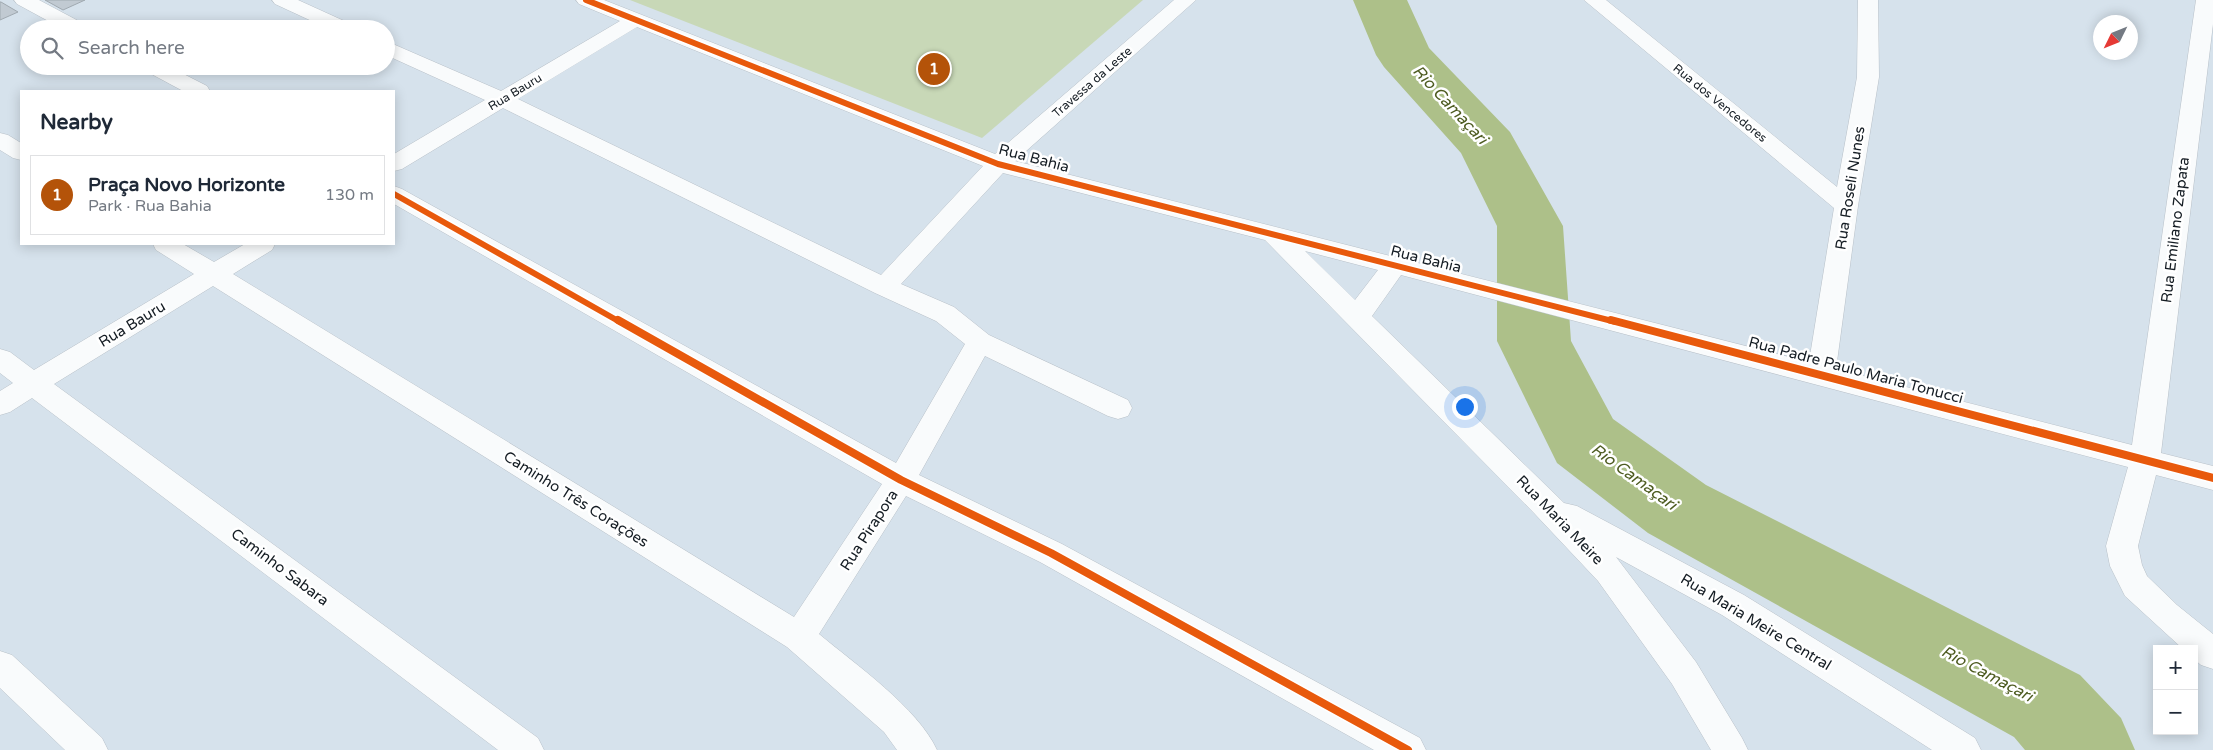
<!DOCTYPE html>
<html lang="en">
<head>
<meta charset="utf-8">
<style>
	body { margin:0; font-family:"Varela Round",sans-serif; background:#f6f6f7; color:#1f2937 }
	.controls { position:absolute; right:15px; bottom:15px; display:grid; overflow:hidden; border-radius:0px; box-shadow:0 2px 12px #0003 }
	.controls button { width:45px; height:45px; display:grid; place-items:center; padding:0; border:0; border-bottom:1px solid #e0e1e3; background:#fff; color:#1f2937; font:25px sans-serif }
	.compass { position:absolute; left:2093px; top:15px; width:45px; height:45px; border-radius:50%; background:#fff; box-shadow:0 2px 12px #0003; rotate:227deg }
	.you { position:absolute; left:1464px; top:406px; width:18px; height:18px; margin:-12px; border:4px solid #fff; border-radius:50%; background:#1a73e8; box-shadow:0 0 0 8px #1a73e833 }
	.badge { display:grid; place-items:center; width:32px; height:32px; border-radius:50%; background:#b45309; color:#fff; font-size:16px; font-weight:700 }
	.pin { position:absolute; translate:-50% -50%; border:2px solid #fff; box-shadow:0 1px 5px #0006 }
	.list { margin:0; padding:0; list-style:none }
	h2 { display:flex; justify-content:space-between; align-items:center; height:65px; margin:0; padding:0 20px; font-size:21px }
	h2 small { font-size:16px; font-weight:400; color:#747a83 }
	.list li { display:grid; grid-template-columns:32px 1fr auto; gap:15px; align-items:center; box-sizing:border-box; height:80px; margin:0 10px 10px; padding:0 10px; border:1px solid #e0e1e3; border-radius:0px }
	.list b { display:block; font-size:19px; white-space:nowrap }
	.list p { margin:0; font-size:16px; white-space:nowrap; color:#747a83 }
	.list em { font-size:16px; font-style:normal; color:#747a83 }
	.icon { flex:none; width:28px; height:28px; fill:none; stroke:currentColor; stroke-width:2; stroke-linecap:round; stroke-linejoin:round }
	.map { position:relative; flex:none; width:2213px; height:750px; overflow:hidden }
	.search { position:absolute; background:#fff; box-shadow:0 2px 12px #0003; left:20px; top:20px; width:375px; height:55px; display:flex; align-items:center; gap:12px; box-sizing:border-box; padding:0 18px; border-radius:28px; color:#747a83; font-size:19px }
	.panel { position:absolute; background:#fff; box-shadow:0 2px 12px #0003; left:20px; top:90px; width:375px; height:155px; border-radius:0px }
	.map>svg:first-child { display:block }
</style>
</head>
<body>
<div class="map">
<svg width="2213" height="750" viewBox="0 0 2213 750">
	<rect width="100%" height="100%" fill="#d6e2ec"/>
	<!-- green -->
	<path fill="#c8d8b7" d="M630,0h513l-161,138z"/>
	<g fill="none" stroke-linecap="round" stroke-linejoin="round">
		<!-- river -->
		<path fill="#adc089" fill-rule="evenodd" d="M1353,0h54l22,48 81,84 53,94 8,115 42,78 93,66 374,190 41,43 14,32h-110l-11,-13 -366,-204 -91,-70 -60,-122v-115l-36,-73 -77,-86 -8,-12z"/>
	</g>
	<!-- building -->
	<path fill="#c1cad2" stroke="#a0a9b0" d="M45,0h40l-22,10z
		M0,2h1l17,10 -18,8z"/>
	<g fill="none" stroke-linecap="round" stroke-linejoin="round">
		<!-- minor casing -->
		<g stroke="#b8c0c8" stroke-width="1">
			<path id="minor" d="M14,0h25l47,25 3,4h-26l-46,-25z
				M272,0h26l55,25 3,4h-27l-54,-25z
				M576,0h28l391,154 179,-154h22l-181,161 794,201 25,-154 -250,-208h22l231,187 20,-110 1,-77h20l1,77 -21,129 -22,163 296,76 64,-445h17v24l-52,429 52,13v24l-57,-15 -18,71 4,19 5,11 30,29 36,29v35l-12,-4 -7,-6v-10h-11l-58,-53 -15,-30 -4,-20 22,-79 -727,-192 -29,41 192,187 13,3 167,89 231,143 6,12h-49l-210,-135 -106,-58 80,105 46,76 6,12h-37l-39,-66 -74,-103 -64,-68 -269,-273 -262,-67 -102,111 53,23 35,28 139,65 4,8 -4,8 -10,3 -10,-3 -123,-60 -66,119 143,69 358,194 6,12h-52l-334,-188 -134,-66 -87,138c36,30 99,74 118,116h-40l-13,-18 -97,-85 -574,-361 -159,98 484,354 6,12h-46l-466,-352 -22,14 -10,3v-24l13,-8 -13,-10v-24l10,3 24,18 160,-96 -38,-24 -3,-6h30l31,18 31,-18h30l-3,6 -39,24 561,343 88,-133 -488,-280v-18l8,3 494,274 69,-119 -29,-23 -61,-28 -372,-185 -101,61 -8,2v-17l91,-54 -99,-45v-14l115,50 119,-70 -41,-17zM637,27l346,139 -102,109 -363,-176zM1305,251l73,19 -23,30z
				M141,66h27l39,20 3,5h-27l-39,-21z
				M0,133l8,2 13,8v17l-8,-2 -13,-8z
				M0,651l12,4 90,83 6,12h-43l-65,-62z"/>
		</g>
		<!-- minor -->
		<use href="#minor" fill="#f9fbfc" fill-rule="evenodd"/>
		<!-- cycleway-far1 casing -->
		<g stroke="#fff" stroke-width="9">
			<path id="cycleway-far1" d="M586,0l412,164 618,158
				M394,194l226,128"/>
		</g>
		<!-- cycleway casing -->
		<g stroke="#fff" stroke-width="11">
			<path id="cycleway" d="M618,320l283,160 150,73 357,197
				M1611,320l602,158"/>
		</g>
		<!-- cycleway-far1 -->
		<use href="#cycleway-far1" stroke="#e8590c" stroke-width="6"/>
		<!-- cycleway -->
		<use href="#cycleway" stroke="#e8590c" stroke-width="8"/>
	</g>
	<g text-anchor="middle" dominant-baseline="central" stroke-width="5" stroke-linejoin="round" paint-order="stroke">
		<!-- far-street labels -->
		<g font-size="12" fill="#141c23" stroke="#fff">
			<text transform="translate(1092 82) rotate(-41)">Travessa da Leste</text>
			<text transform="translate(515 92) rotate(-31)">Rua Bauru</text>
			<text transform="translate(1720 103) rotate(39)">Rua dos Vencedores</text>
		</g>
		<!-- street labels -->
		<g font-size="15" fill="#141c23" stroke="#fff">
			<text transform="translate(1034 158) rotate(15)">Rua Bahia</text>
			<text transform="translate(1850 188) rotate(-81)">Rua Roseli Nunes</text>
			<text transform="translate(2175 230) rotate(-83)">Rua Emiliano Zapata</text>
			<text transform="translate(1426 259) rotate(14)">Rua Bahia</text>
			<text transform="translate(132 324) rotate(-31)">Rua Bauru</text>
			<text transform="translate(1856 370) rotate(15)">Rua Padre Paulo Maria Tonucci</text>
			<text transform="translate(576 499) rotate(32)">Caminho Três Corações</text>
			<text transform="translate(1560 520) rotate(46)">Rua Maria Meire</text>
			<text transform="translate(869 530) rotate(-57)">Rua Pirapora</text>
			<text transform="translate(280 567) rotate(37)">Caminho Sabara</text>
			<text transform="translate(1756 622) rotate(31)">Rua Maria Meire Central</text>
		</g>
		<!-- water labels -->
		<g font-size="16" font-style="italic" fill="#4e5c21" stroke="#fff">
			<text transform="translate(1450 105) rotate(47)">Rio Camaçari</text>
			<text transform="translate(1634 477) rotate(36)">Rio Camaçari</text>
			<text transform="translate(1987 674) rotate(28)">Rio Camaçari</text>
		</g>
	</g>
</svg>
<div class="controls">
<button>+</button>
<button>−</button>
</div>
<svg class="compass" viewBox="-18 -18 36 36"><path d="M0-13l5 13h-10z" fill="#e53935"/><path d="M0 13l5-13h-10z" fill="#747a83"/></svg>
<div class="you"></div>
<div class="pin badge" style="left:934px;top:69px">1</div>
<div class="search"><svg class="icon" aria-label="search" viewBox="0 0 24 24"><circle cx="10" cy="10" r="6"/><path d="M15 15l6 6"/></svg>Search here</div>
<section class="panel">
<h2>Nearby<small></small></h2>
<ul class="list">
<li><span class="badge">1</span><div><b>Praça Novo Horizonte</b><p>Park · Rua Bahia</p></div><em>130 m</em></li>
</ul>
</section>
</div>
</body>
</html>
